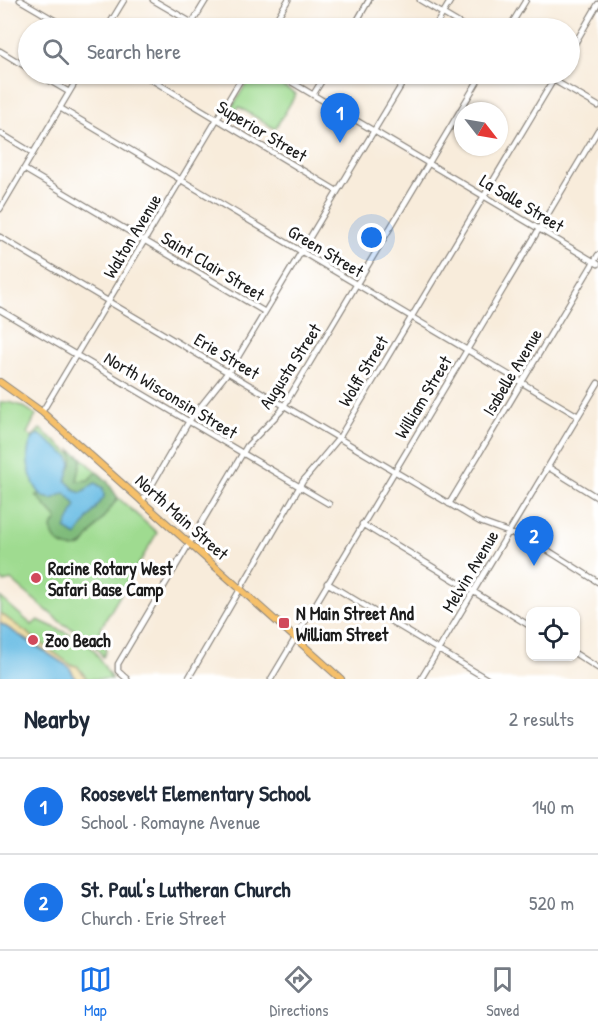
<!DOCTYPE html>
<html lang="en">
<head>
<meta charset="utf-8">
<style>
	body { margin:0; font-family:"Patrick Hand",sans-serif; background:#f6f6f7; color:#1f2937 }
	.controls { position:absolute; right:18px; bottom:18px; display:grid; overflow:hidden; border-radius:12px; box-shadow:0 2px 4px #0004 }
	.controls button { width:54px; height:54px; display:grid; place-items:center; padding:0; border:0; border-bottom:2px solid #e0e1e3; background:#fff; color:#1f2937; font:30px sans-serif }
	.compass { position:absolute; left:454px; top:102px; width:54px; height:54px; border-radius:50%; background:#fff; box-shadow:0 2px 4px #0004; rotate:121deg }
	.you { position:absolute; left:372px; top:238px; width:21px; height:21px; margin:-15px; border:4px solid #fff; border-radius:50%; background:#1a73e8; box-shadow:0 0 0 9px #1a73e833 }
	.badge { display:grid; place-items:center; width:39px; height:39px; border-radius:50%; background:#1a73e8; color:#fff; font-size:20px; font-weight:700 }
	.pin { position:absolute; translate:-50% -50px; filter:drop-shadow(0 2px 3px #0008) }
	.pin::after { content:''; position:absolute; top:32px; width:21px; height:18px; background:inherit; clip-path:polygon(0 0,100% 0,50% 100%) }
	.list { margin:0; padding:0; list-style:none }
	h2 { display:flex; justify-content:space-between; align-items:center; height:78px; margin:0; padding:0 24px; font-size:26px }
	h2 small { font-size:20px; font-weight:400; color:#747a83 }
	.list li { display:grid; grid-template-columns:39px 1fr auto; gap:18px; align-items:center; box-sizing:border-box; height:96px; padding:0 24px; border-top:2px solid #e0e1e3 }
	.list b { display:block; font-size:22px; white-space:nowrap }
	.list p { margin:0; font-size:20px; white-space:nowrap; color:#747a83 }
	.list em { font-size:20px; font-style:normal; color:#747a83 }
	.icon { flex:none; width:33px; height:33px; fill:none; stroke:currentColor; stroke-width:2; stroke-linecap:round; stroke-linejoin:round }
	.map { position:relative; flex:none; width:598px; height:679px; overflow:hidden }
	.search { position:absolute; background:#fff; box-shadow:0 2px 4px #0004; left:18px; right:18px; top:18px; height:66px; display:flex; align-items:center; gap:15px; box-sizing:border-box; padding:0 21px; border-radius:33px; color:#747a83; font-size:22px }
	.sheet { height:270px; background:#fff }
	nav { display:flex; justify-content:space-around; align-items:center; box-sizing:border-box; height:84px; border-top:2px solid #e0e1e3; background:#fff; font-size:16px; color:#747a83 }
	nav a { display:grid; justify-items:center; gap:3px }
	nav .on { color:#1a73e8 }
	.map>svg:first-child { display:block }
</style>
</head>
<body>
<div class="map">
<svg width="598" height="679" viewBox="0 0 598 679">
	<rect width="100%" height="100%" fill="#fff"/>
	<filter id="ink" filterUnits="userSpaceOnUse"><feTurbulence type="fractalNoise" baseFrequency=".0167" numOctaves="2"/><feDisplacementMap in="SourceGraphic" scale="12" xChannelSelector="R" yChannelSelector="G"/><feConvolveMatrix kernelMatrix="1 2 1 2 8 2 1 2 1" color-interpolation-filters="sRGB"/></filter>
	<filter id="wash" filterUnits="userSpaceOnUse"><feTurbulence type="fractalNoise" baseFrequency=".008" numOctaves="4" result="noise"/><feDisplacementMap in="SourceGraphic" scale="24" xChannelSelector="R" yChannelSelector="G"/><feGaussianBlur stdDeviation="1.35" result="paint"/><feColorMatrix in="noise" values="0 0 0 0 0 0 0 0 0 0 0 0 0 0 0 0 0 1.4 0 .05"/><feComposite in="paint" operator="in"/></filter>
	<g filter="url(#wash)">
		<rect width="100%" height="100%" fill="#f8ecdb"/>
		<!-- green -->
		<path fill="#9fdb90" stroke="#5e7c56" stroke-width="1.5" d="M252,74h11l33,20 -21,35 -36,-22 -4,5 -4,-3z
			M0,402c14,-1 25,4 36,13l-9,19 5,3 8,-8 36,29 3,-3 28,26 7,13 43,39 -57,96 6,22 -3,6 -13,-19 -27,-14 -52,-44 -7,2 -4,-3z
			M0,597l32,28 6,-5 46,21 10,9 18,29h-25l-10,-13 -6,-1 -71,-52z"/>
		<!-- forest -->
		<path fill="#7fbb7a" stroke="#4e6c4b" stroke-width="1.5" d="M71,450l11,8 -5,23 11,-1 9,-8 10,9 11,17 -35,47c-14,8 -30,-1 -32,-17l6,-9 -21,-24h5c14,-10 38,-24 30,-45z"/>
		<!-- sand -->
		<path fill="#eeda9e" stroke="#857b5d" stroke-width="1.5" d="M0,613l71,52 6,1 10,13h-11l-7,-12 -69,-44z"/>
		<!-- water -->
		<path fill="#68bce4" stroke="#426c80" stroke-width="1.5" d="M39,434l30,23 2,7 -5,17 10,10 5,2 14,-10 8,5 1,9 -28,39 -11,-7 11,-24 -11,-12 -13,6 -8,-2c-15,-10 -25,-55 -5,-63z
			M0,623l69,44 7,12h-76z"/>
	</g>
	<g filter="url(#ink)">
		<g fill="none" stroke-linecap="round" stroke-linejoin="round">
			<!-- minor casing -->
			<g stroke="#8a847c" stroke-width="7">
				<path id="minor" d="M20,0l48,28
					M153,0l48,28
					M420,0l47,28
					M192,23l14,-23
					M107,28l17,-28
					M271,28l17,-28
					M353,28l16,-28
					M434,28l17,-28
					M509,28l17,-28
					M0,51l28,17
					M570,52l28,-48
					M38,74l31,18
					M142,74l195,117
					M278,74l320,190
					M543,74l55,32
					M313,95l13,-21
					M60,108l518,308
					M0,133l33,20
					M24,169l241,143
					M0,209l80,-135
					M0,237l480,285 53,19 65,41
					M0,310l329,194
					M42,412l202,-338
					M548,467l50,31
					M142,502l47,-81 43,-54 176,-293
					M449,504l149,-249
					M362,524l168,102
					M327,583l160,96
					M576,654l22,14
					M127,679l-9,-8v-7l129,-218 34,-35 201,-337
					M188,679l115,-198 36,-43 218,-364
					M271,679l327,-549
					M421,679l177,-296"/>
			</g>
			<!-- major casing -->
			<g stroke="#8a847c" stroke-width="8">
				<path id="major" d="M0,382l42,30 299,267"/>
			</g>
			<!-- minor -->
			<use href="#minor" stroke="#fff" stroke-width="4.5"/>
			<!-- major -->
			<use href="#major" stroke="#f6c06b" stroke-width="6"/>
		</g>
	</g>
	<!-- markers -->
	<g fill="#d1495b" stroke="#fff" stroke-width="2">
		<circle cx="36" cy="578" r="6"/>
		<rect x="278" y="617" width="12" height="12" rx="3"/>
		<circle cx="33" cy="640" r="6"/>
	</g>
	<g text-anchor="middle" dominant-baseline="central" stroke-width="6" stroke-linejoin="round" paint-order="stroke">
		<!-- street labels -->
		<g font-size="18" fill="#1c1c1c" stroke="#fff">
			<text transform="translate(262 131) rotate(31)">Superior Street</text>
			<text transform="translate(522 203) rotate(31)">La Salle Street</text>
			<text transform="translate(132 236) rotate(-59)">Walton Avenue</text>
			<text transform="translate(326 251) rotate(31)">Green Street</text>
			<text transform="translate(213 266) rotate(31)">Saint Clair Street</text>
			<text transform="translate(227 356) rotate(31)">Erie Street</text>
			<text transform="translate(290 366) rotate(-57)">Augusta Street</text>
			<text transform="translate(363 371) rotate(-59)">Wolff Street</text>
			<text transform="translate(512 372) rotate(-59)">Isabelle Avenue</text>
			<text transform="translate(171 395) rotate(31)">North Wisconsin Street</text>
			<text transform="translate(423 397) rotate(-59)">William Street</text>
			<text transform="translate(182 517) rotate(42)">North Main Street</text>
			<text transform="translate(470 571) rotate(-59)">Melvin Avenue</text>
		</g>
		<!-- poi labels -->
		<g font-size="18" font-weight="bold" fill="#1c1c1c" stroke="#fff" text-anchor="start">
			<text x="48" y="568">Racine Rotary West<tspan x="48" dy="21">Safari Base Camp</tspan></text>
			<text x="296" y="613">N Main Street And<tspan x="296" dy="21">William Street</tspan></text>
			<text x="45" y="640">Zoo Beach</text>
		</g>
	</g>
</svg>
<div class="controls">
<button><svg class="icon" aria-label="locate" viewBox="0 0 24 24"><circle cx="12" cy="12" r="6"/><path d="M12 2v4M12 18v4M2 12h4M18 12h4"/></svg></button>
</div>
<svg class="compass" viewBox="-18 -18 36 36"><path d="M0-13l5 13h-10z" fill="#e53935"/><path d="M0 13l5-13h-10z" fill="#747a83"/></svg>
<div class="you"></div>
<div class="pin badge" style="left:340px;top:143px">1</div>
<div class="pin badge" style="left:534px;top:566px">2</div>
<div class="search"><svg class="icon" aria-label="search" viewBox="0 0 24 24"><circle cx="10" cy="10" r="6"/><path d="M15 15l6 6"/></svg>Search here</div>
</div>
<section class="sheet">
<h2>Nearby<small>2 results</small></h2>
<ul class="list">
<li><span class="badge">1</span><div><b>Roosevelt Elementary School</b><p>School · Romayne Avenue</p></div><em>140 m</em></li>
<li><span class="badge">2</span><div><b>St. Paul's Lutheran Church</b><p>Church · Erie Street</p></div><em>520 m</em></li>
</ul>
</section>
<nav>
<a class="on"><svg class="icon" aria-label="map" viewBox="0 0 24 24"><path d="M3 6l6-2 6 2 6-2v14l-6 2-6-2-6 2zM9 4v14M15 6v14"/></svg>Map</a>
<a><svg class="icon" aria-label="directions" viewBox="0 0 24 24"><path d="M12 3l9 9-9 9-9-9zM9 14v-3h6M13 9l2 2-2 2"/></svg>Directions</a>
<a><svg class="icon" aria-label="saved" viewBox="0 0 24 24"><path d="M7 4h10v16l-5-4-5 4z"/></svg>Saved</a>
</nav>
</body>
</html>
